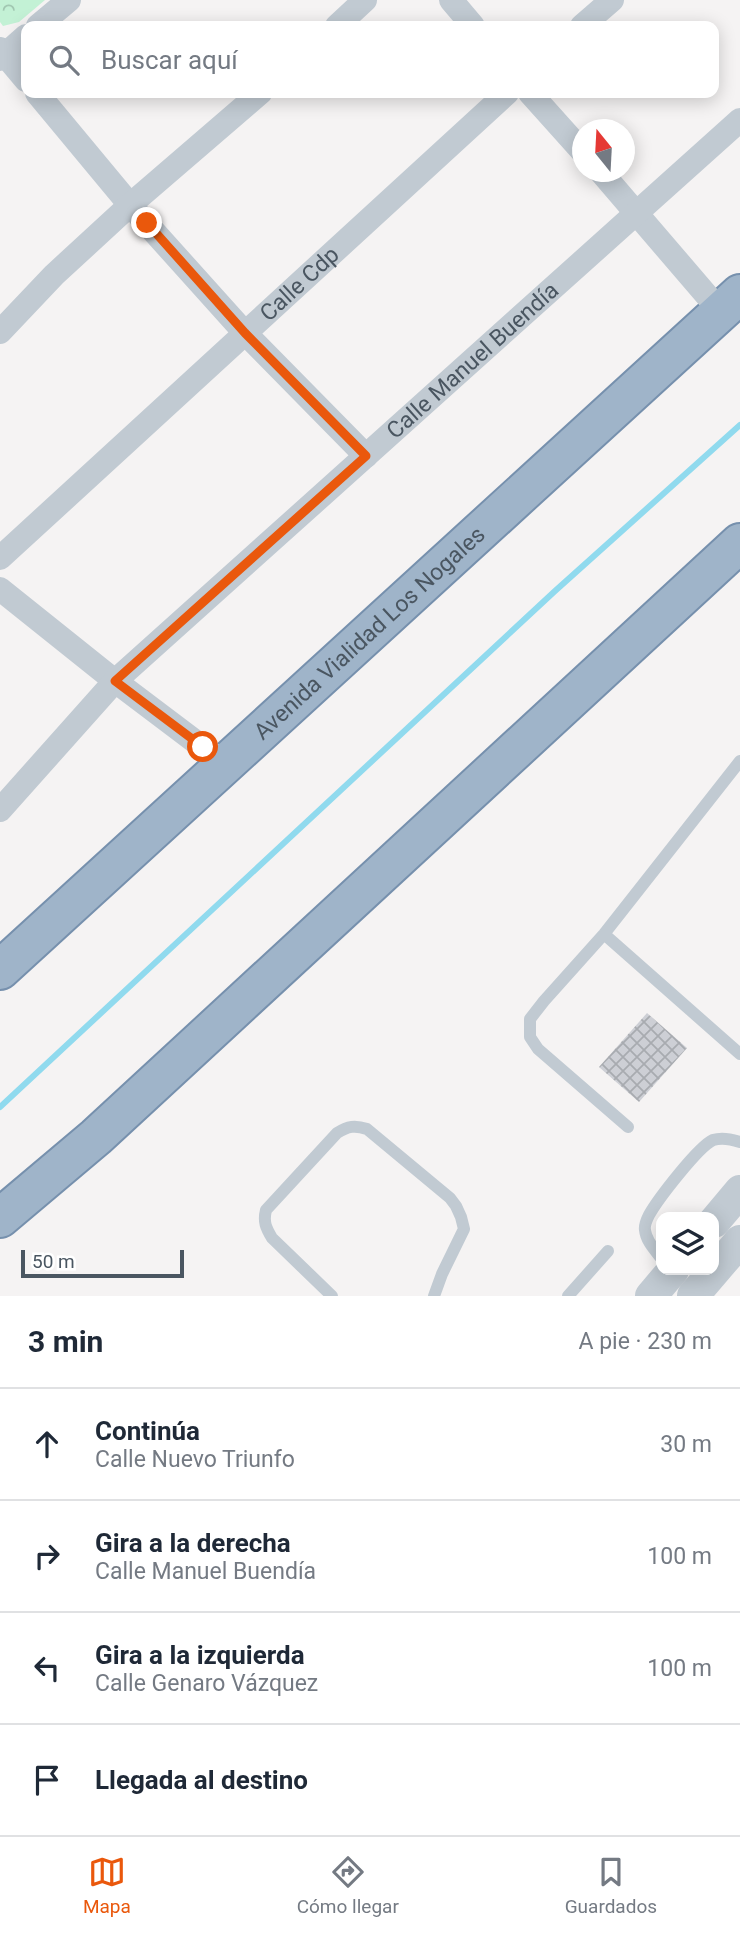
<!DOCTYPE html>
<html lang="es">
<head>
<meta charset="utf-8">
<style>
	body { margin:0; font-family:Roboto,sans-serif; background:#f6f6f7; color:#1f2937 }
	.controls { position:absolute; right:21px; bottom:21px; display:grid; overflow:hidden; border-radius:14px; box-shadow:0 4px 18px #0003 }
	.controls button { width:63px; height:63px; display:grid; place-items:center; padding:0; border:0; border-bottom:2px solid #e0e1e3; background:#fff; color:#1f2937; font:35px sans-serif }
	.compass { position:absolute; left:572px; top:119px; width:63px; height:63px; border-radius:50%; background:#fff; box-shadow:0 4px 18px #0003; rotate:342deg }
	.scale { position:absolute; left:21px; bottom:18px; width:163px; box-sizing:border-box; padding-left:7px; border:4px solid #4a5661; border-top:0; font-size:19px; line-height:24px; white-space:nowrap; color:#4a5661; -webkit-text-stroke:5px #fff; paint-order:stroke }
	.stop { position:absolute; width:21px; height:21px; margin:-16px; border:5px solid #ea580c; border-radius:50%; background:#fff }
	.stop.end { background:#ea580c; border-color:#fff; box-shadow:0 2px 7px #0008 }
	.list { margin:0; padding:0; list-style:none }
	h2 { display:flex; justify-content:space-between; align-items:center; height:91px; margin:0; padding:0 28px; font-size:30px }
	h2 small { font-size:23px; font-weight:400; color:#747a83 }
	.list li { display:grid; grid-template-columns:46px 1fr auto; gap:21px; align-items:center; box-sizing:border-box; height:112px; padding:0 28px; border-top:2px solid #e0e1e3 }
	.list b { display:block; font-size:26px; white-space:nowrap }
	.list p { margin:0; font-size:23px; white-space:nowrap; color:#747a83 }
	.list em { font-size:23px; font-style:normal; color:#747a83 }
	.icon { flex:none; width:38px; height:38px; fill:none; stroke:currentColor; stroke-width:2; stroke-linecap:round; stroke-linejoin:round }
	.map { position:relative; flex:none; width:740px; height:1296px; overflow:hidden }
	.search { position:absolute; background:#fff; box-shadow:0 4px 18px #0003; left:21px; right:21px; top:21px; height:77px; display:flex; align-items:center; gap:18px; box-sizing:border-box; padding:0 24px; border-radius:14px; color:#747a83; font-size:26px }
	.sheet { height:539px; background:#fff }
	nav { display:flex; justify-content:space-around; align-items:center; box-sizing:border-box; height:98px; border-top:2px solid #e0e1e3; background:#fff; font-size:19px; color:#747a83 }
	nav a { display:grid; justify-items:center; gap:4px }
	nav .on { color:#ea580c }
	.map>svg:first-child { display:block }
</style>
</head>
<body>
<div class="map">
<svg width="740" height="1296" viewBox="0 0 740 1296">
	<defs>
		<pattern id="forest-crowns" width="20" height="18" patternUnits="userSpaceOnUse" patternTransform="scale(1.75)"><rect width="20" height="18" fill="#c3f1d5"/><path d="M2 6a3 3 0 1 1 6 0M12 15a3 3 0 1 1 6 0" fill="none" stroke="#a0c6b0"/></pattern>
		<pattern id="building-cross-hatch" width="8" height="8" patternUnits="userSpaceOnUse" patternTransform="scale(1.75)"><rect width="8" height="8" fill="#cdcfd5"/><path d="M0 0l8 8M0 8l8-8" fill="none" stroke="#a8abb0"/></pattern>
	</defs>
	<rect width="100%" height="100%" fill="#f5f3f3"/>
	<!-- forest -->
	<path fill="url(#forest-crowns)" d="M0,0h45l-26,22 -16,4 -3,-4z"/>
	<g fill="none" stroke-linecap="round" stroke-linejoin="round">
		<!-- stream -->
		<path stroke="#90daee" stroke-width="6" d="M0,1107l555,-516 185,-166"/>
	</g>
	<!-- building -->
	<path fill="url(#building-cross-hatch)" d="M647,1013l40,35 -48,54 -40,-35z"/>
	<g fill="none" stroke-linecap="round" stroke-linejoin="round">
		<!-- trunk casing -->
		<g stroke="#7690ad" stroke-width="42">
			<g id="trunk">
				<path id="s3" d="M0,970l740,-676"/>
				<path d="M0,1218l96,-81 644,-594"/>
			</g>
		</g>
		<!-- service -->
		<path stroke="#c1cad2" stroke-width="12" d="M604,934l136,120
			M628,1127l-90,-78 -8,-12v-18l14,-18 60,-67 136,-173
			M661,1258c-6,-8 -15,-17 -16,-28 -1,-5 2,-11 4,-15 9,-16 49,-68 64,-75 9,-3 18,-1 27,2
			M332,1296l-60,-58c-6,-10 -9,-16 -6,-28l71,-77c11,-7 18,-8 30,-4l83,69 6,8 5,11 3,12 -22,45 -8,22
			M568,1296l40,-45"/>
		<!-- minor -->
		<g stroke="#c1cad2" stroke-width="24">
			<path d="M451,0l22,26"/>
			<path d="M38,26l31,-26"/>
			<path d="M337,26l28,-26"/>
			<path d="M582,26l30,-26"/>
			<path d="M0,49l26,31"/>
			<path d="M0,59l26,-23"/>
			<path d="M37,93l93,112 115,128 121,123"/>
			<path d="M530,93l52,58"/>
			<path d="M601,172l120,140"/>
			<path d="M0,332l54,-57 76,-70 130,-112"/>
			<path id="s1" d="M0,558l507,-465"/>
			<path d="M0,589l115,92 110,83"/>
			<path id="s2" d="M0,810l115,-129 625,-561"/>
		</g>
		<!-- tertiary -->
		<path stroke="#c1cad2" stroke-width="32" d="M714,1222l26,-31
			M651,1296l22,-26
			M693,1296l47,-55"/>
		<!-- trunk -->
		<use href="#trunk" stroke="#9fb4c9" stroke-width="38"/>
	</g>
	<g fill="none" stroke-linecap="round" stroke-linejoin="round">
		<!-- route -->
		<path stroke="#ea580c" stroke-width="9" d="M147,223l98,110 121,123 -251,225 88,66"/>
	</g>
	<g text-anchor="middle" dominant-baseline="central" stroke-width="5" stroke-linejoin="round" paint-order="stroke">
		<!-- street labels -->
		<g font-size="23" fill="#4a5661" stroke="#fff">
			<text stroke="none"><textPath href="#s1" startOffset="406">Calle Cdp</textPath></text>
			<text stroke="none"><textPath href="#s2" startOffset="653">Calle Manuel Buendía</textPath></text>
			<text stroke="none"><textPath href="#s3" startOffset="500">Avenida Vialidad Los Nogales</textPath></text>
		</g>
	</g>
</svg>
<div class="controls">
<button><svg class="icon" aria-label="layers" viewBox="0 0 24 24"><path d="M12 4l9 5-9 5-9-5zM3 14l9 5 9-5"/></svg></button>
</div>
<svg class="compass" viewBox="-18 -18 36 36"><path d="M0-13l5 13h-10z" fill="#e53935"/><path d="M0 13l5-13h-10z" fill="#747a83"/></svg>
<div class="scale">50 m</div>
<div class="stop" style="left:203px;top:747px"></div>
<div class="stop end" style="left:147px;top:223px"></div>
<div class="search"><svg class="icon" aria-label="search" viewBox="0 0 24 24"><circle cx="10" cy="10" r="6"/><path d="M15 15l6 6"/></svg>Buscar aquí</div>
</div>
<section class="sheet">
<h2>3 min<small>A pie · 230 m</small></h2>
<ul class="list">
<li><svg class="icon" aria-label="ahead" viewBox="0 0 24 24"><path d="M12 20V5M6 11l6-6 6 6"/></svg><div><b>Continúa</b><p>Calle Nuevo Triunfo</p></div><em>30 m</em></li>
<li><svg class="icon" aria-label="right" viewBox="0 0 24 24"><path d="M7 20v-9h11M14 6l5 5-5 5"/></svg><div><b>Gira a la derecha</b><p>Calle Manuel Buendía</p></div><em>100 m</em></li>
<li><svg class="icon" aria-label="left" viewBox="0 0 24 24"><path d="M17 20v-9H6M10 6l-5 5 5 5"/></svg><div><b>Gira a la izquierda</b><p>Calle Genaro Vázquez</p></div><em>100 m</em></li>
<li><svg class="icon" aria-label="arrive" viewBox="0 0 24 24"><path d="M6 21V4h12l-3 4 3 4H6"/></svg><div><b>Llegada al destino</b></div></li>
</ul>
</section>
<nav>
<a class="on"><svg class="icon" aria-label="map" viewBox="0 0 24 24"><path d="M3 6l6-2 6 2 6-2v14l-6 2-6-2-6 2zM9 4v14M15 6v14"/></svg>Mapa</a>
<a><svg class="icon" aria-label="directions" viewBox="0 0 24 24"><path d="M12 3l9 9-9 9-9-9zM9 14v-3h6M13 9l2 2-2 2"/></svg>Cómo llegar</a>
<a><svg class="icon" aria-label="saved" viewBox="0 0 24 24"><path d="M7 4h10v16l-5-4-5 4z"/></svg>Guardados</a>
</nav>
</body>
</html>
